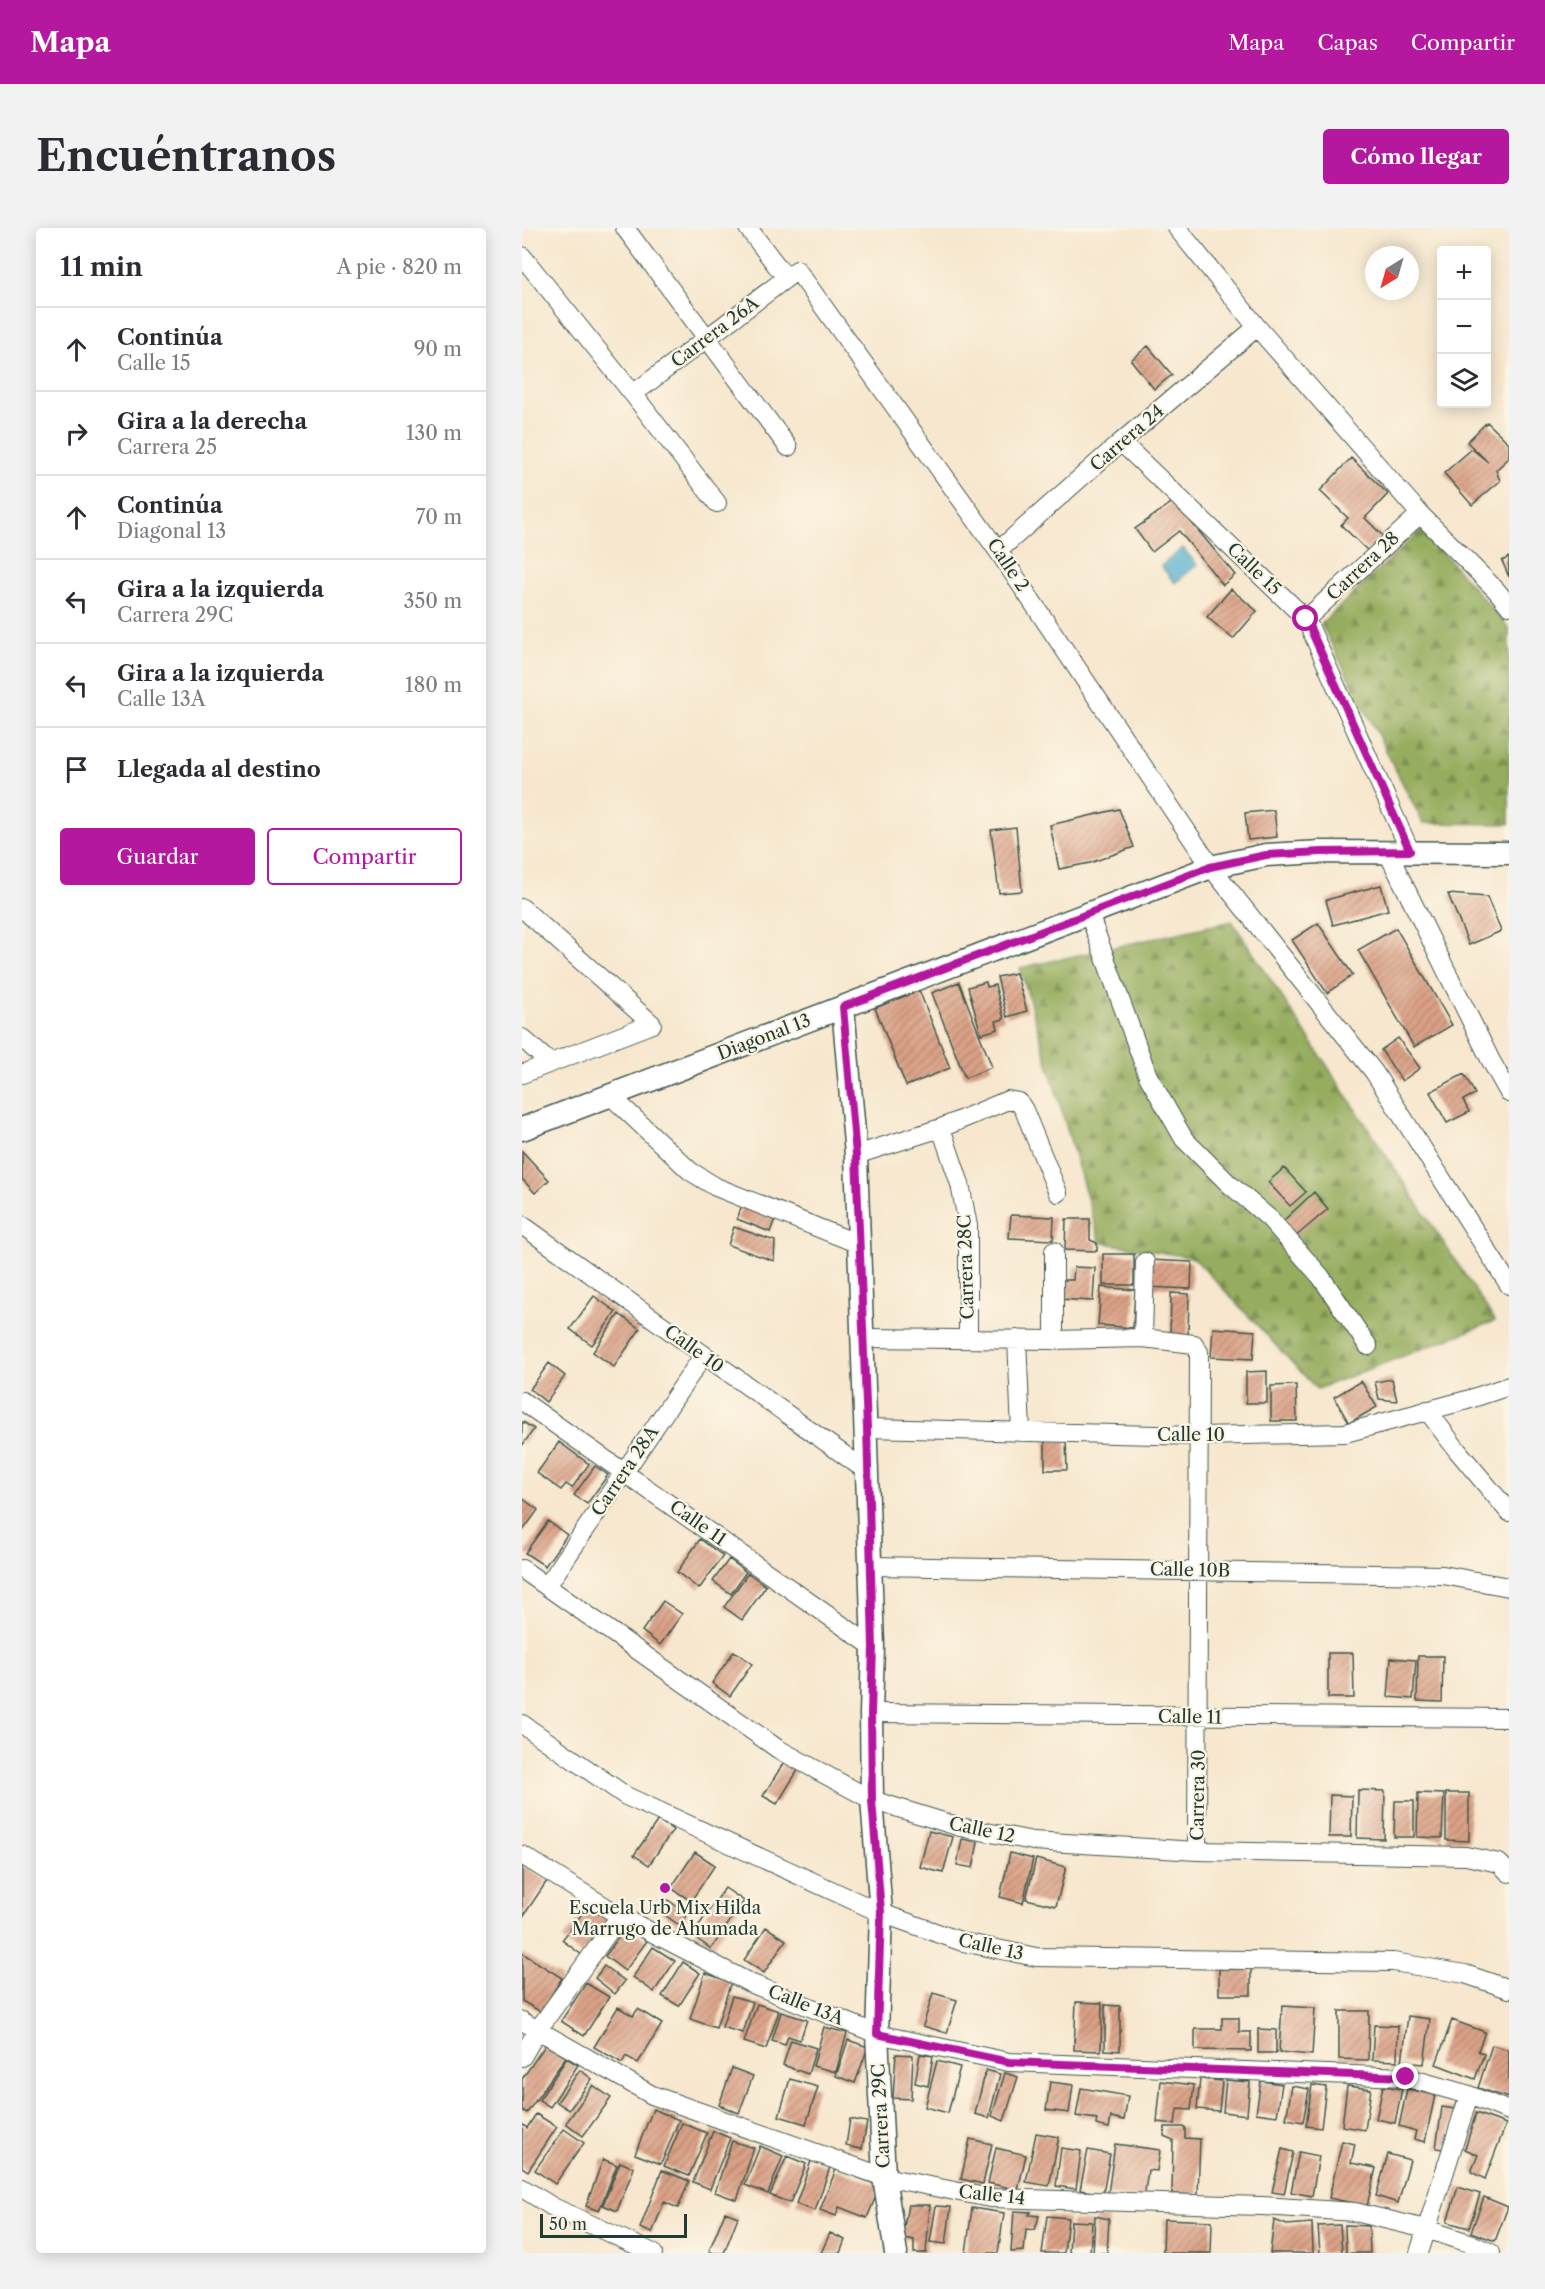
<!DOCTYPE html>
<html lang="es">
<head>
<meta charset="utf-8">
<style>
	body { margin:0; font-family:"Libre Caslon Text",serif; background:#f2f2f3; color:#2b2b33 }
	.controls { position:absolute; right:18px; top:18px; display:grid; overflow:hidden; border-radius:6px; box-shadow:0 3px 15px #0003 }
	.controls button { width:54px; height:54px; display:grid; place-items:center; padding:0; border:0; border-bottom:2px solid #e1e1e2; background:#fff; color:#2b2b33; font:30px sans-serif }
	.compass { position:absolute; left:843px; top:18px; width:54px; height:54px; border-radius:50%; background:#fff; box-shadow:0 3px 15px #0003; rotate:217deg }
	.scale { position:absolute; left:18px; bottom:15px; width:147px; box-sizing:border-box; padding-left:6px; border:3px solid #1f3d34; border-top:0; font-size:16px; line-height:21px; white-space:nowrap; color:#1f3d34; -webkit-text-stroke:4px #fcf5e5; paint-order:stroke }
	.stop { position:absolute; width:18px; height:18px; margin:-14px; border:4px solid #b5179e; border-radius:50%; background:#fff }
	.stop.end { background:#b5179e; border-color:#fff; box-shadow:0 2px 6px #0008 }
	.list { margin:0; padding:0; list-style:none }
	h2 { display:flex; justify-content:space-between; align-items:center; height:78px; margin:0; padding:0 24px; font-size:26px }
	h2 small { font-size:20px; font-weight:400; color:#7c7c81 }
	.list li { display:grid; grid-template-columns:39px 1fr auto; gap:18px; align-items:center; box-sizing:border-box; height:84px; padding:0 24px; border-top:2px solid #e1e1e2 }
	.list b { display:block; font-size:22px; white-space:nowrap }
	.list p { margin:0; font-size:20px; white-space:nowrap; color:#7c7c81 }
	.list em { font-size:20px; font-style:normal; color:#7c7c81 }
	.actions { display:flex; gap:12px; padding:18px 24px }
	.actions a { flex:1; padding:14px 0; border:2px solid #b5179e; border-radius:6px; text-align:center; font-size:21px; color:#b5179e }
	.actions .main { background:#b5179e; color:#fff }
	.icon { flex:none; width:33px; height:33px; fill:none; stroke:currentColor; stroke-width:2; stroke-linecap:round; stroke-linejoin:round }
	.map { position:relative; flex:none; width:987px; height:2025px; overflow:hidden; border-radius:6px }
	header { display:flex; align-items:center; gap:36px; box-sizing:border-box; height:84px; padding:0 30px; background:#b5179e; color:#fff }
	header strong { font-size:28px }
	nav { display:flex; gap:33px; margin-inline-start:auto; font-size:21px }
	.intro { display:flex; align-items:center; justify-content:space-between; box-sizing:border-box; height:144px; padding:0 36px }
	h1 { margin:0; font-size:42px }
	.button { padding:15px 27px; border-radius:6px; background:#b5179e; color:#fff; font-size:21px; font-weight:700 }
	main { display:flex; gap:36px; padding:0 36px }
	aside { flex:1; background:#fff; border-radius:6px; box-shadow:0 3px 15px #0003 }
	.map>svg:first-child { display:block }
</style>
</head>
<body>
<header>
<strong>Mapa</strong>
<nav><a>Mapa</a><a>Capas</a><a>Compartir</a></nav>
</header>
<div class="intro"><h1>Encuéntranos</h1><a class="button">Cómo llegar</a></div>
<main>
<aside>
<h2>11 min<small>A pie · 820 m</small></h2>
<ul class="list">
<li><svg class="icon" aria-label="ahead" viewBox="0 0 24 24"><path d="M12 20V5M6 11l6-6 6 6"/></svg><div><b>Continúa</b><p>Calle 15</p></div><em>90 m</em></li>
<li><svg class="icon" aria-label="right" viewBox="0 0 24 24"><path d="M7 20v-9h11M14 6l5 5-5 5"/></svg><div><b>Gira a la derecha</b><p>Carrera 25</p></div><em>130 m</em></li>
<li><svg class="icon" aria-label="ahead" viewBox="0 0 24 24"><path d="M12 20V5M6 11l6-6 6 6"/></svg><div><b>Continúa</b><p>Diagonal 13</p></div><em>70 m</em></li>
<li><svg class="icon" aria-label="left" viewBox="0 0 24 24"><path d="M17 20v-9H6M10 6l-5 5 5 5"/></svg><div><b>Gira a la izquierda</b><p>Carrera 29C</p></div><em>350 m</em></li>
<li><svg class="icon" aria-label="left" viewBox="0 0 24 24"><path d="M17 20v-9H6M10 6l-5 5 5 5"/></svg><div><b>Gira a la izquierda</b><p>Calle 13A</p></div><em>180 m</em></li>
<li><svg class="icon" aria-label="arrive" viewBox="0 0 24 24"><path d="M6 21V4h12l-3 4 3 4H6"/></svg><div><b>Llegada al destino</b></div></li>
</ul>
<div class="actions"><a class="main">Guardar</a><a>Compartir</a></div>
</aside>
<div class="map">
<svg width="987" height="2025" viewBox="0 0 987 2025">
	<defs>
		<pattern id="forest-firs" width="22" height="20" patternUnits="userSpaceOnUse" patternTransform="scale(1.5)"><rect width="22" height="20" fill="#96ad5f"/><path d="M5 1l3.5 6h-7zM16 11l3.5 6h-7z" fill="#7a8e4f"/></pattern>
		<pattern id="building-hatch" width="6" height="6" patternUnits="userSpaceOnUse" patternTransform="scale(1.5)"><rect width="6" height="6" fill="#dba186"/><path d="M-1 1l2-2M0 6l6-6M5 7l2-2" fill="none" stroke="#b1846e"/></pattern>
	</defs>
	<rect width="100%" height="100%" fill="#fcf5e5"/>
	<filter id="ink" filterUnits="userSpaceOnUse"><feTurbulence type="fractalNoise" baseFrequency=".0167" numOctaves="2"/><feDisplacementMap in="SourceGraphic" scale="12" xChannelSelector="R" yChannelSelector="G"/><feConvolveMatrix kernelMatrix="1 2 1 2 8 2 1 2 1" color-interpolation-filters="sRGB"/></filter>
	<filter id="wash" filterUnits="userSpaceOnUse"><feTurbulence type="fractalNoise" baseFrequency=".008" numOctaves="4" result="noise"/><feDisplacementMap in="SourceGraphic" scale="24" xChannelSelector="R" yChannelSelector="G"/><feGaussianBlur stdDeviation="1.35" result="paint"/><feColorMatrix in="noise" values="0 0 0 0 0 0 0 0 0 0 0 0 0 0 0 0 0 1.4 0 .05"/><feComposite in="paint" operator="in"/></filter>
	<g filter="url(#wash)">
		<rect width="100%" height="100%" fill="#f7e7ce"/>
		<!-- forest -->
		<path fill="url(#forest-firs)" stroke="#5a754a" stroke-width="1.5" d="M900,301l87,99v196l-86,-1 -102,-199z
			M710,693l263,400 -178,68 -123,-131 -94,-16 -80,-274z"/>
		<!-- water -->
		<path fill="#4caccb" stroke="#367480" stroke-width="1.5" d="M661,320l14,17 -22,18 -14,-17z"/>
		<g id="blocks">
			<!-- building -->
			<path fill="url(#building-hatch)" d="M626,118l24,29 -18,14 -23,-29z
				M965,194l22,21v15l-13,12 4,11 -28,24 -28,-32 28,-24 16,13 -21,-20z
				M829,230l37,36 -23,24 18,18 -15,15 -27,-26 7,-7 -28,-27z
				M652,273l61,74 -12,10 -44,-54 -27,21 -17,-23z
				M987,329v20l-7,-16z
				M709,361l26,22 -24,28 -26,-22z
				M597,581l15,38 -44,16 -31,6 -9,-44z
				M752,582l3,27 -29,3 -3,-27z
				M494,599l6,64 -23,2 -8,-63z
				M859,657l7,25 -55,15 -7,-25z
				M926,666l39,3 14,34 -32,14z
				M796,695l35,52 -26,18 -35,-53z
				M874,700l56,97 -38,22 -56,-97z
				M494,745l11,38 -20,6 -10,-40z
				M437,754l33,85 -27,11 -33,-85z
				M464,754l1,5 8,-2 9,34 -8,2 2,8 -17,5 -13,-47z
				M397,762l31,78 -44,18 -31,-78z
				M876,810l22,30 -18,13 -21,-31z
				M942,846l11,20 -12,6 6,12 -22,11 -17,-31z
				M0,923l27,29 -14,13 -13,-14z
				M762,940l22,24 -16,14 -22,-24z
				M792,964l14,17 -34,29 -13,-15z
				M221,975l33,13 -6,16 -33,-13z
				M489,987l43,2 -1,23 -44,-2z
				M544,991h24v21l7,3v8l-32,-1z
				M212,999l41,14 -1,20 -46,-16z
				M581,1026h31v31h-31z
				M626,1032l44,2 -1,27 -44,-2z
				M552,1039l21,1 -2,33 -34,-2 1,-19h13z
				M579,1059l34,3 -2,38 -35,-3z
				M649,1065l18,1 -1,44h-18z
				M72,1068l22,16 -24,33 -22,-16z
				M97,1086l21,15 -26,38 -21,-15z
				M691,1100l42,3 -2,28 -42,-2z
				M27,1135l16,13 -19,26 -16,-13z
				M745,1143v32h-21v-31z
				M870,1151l5,22 -18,-2 -4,-17z
				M839,1153l16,26 -28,16 -15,-26z
				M774,1157l1,36h-26v-35z
				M1,1194l11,7 -12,17v-23z
				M523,1212h21l1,30h-22z
				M37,1214l30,22 -17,24 -6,-4 -5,6 -24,-17z
				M73,1238l13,9 -21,29 -13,-9z
				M0,1270l16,12 -16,22z
				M26,1293l19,14 -22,31 -20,-13z
				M178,1311l23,17 -24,33 -22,-17z
				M207,1331l17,13 -15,22 -18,-13z
				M226,1345l18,13 -24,34 -18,-13z
				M141,1373l19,13 -22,31 -18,-14z
				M212,1423l18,13 -22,32 -18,-13z
				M806,1425h25l1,45h-26z
				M896,1428h25l-1,46 -25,-1z
				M869,1430l25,2 -3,39 -25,-2z
				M262,1534l14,8 -21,34 -14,-8z
				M836,1562l27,1 -1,48 -27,-1z
				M896,1565l26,1 -2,44 -25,-1z
				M924,1565h23v48l-23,-1z
				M808,1567l22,1 -1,41h-22z
				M873,1573h19v36h-20z
				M136,1592l15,10 -24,35 -15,-10z
				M407,1603l24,6 -10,36 -23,-6z
				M440,1611l16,3 -5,26 -16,-3z
				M173,1624l20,13 -24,36 -20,-13z
				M488,1625l23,6 -10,44 -23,-6z
				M514,1631l30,8 -10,39 -30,-7z
				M0,1636l25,17 -25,37z
				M203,1660l19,13 -33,48 -19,-14z
				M143,1670l23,16 -8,12 -23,-17z
				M68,1675l19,15 -27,37 -20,-15z
				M105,1698l20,15 -22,30 -20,-15z
				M244,1699l20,13 -22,33 -20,-13z
				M131,1719l22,14 -21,31 -21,-15z
				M0,1725l40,25 -21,34 -19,-11z
				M161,1734l17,11 -21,33 -17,-10z
				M82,1738l21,15 -10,13 -20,-16z
				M697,1741h32v26h-32z
				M183,1745l26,9 -15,46 -26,-9z
				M64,1755l23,14 -25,39 -23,-15z
				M411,1765l24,7 -10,33 -24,-7z
				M210,1768l21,6 -10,31 -21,-6z
				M554,1774l26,1 -1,48 -27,-1z
				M235,1776l22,7 -13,38 -22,-7z
				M583,1777l15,1v45l-15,-1z
				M760,1778l33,2 -3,47 -33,-3z
				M96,1779l15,9 5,-7 24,15 -24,39 -12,-7 -4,7 -28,-16z
				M817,1783h30l-1,49 -29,-1z
				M259,1784l26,8 -7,20 -12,-4 -3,9 -13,-4z
				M886,1788l22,3 -6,45 -22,-2z
				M700,1790h17v14h12v19l-56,-1v-21h27z
				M930,1792l33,12 -7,19 6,3 -9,25 -39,-15z
				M852,1797l24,1 -1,35 -25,-1z
				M302,1799l23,6 -11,39 -23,-6z
				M736,1801l18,1v23h-18z
				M269,1812l25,8 -8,26 -25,-9z
				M326,1812l20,7 -13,36 -19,-7z
				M24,1816l20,13 -39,56 -5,-3v-31z
				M970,1817l17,5v48l-31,-10z
				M374,1826l17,1 -2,44 -18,-1z
				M398,1826l13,2 -5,30 -13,-3z
				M45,1830l11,7 -28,42 -11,-7z
				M415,1833l23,6 -12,46 -23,-6z
				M210,1840l21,8 -14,37 -20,-8z
				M58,1842l12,9 -23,31 -12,-8z
				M464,1842l14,4 -11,44 -14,-4z
				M483,1845l13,4 -14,44 -12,-5z
				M268,1851l28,8 -12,37 -27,-8z
				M678,1851l22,2 -3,30 -22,-2z
				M704,1852l24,2 -3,33 -24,-3z
				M639,1853l33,4 -3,25 -14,-1 -2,15 -18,-2z
				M739,1853l21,3 -5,32 -21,-3z
				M528,1854l23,3 -4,28 -23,-3z
				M71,1857l18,13 -28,38 -17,-13z
				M790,1857l14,2 -5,41 -15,-2z
				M770,1858l17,3 -6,33 -17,-3z
				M825,1858l24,3 -6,41 -23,-4z
				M861,1858l19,3 -7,34 -19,-4z
				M559,1860l47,8 -4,24 -13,-3 -2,11 -13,-3 1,-6 -21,-3z
				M885,1861l28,6 -10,47 -11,-3 2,-8 -17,-5z
				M920,1879l13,2 -7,41 -12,-2z
				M131,1881l26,11 -18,44 -26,-10z
				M954,1885l30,11 -21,55 -14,-7 7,-17 -13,-6z
				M14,1886l21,13 -29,44 -6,-4v-43l5,4z
				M328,1891l17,3 -5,27 -16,-3z
				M160,1895l25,10 -18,43 -25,-10z
				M643,1899h20v11l15,1 -2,56 -26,-1 1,-54 -9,-4z
				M42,1901l20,14 -29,41 -20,-14z
				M191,1903l17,7 -20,51 -17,-7z
				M514,1905l23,4 -10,49 -23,-4z
				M448,1911l22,5 -9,40 -22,-5z
				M210,1913l22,7 -17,52 -22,-8z
				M820,1913l13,3 -4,19 25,5 -9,38 -38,-8z
				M593,1916l45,6 -3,21 -9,-1 -4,29 -36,-5z
				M238,1918l23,10 -15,38 -23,-9z
				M474,1920l30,7 -8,35 -30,-7z
				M539,1920l20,3 -5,38 -20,-3z
				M760,1921l11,3 -9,42 -12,-2z
				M566,1922l22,4 -7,40 -23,-4z
				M777,1924l20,4 -7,40 -21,-4z
				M866,1926l22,6 -12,43 -22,-7z
				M265,1928l19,8 -16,39 -20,-8z
				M81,1931l14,6 -18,46 -13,-5z
				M289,1933l19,6 -15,44 -19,-7z
				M98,1934l14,6 -17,43 -14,-6z
				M314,1941l44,17 -13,32 -28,-11 -3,9 -16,-6z
				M140,1942l27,11 -11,27 -14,-6 -12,31 -12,-5z
				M936,1959l22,7 -11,34 -22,-6z
				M962,1969l24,10 -13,34 -24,-9z
				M386,1977h22l-4,48h-12v-13l-12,-2z
				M414,1978l15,1 -5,37 -16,-2z
				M450,1980l32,5 -6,40h-32z
				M492,1983l17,1 -2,3 10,1 -4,14 -9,-1 -2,22 -13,1z
				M203,1984l13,5 -14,36h-11l-4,-2z
				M525,1988l21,2 -4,35h-22z
				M573,1988l14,3 -2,34h-14z
				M642,1991l48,2 -1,32h-48z
				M752,1992l13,5 25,-2 1,30h-43z
				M549,1993l21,1 -2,31h-21z
				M818,1997l2,28h-22l-2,-27z
				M823,1997l24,1 1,27h-24z
				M308,2005l15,7 -5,13h-19z"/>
		</g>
	</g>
	<g filter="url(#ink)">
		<use href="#blocks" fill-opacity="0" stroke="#3f564b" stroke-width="1.5"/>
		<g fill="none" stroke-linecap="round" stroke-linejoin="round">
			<!-- minor casing -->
			<g stroke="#3f564b" stroke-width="20">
				<path id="minor" d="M103,0l163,219
					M226,0l38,50
					M655,0l80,99 163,187 77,77 12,15
					M0,28l111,138 84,109
					M111,166l164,-124 201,281 213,316 163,205 135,213
					M599,214l185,177 104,232
					M476,323l123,-109 136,-115
					M784,391l114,-105
					M865,623l104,210 18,32
					M0,680l130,116 -130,50
					M567,686l59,162 36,63 44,44 42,36 51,58 47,69
					M0,810l28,25
					M89,868l79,75 26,16 145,58
					M419,900l19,56 8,42v112
					M334,927l85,-27 67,-28 11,2 5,8 34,83
					M0,997l346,247
					M342,1110l190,2 89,-2 51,6 5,8 -2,499
					M621,1110l2,-76
					M495,1111l4,93
					M532,1112v-89
					M0,1173l351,246
					M905,1182l30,40 52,62
					M345,1200l332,8 146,-3 122,-33 42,-14
					M349,1338l572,9 66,12
					M0,1341l256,180 94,51 88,27 73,14 164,10 269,5 33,7 10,10
					M25,1358l156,-230
					M349,1485l638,5
					M0,1496l104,72 255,117 82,29 73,15 357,5 72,12 44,15
					M0,1627l98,61 130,67 127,51 132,28 396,15 64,18 40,16
					M0,1793l130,74 232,82 106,21 272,8 93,6 71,17 43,14 22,10
					M0,1829l15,-26 83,-115
					M0,1960l31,19 100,46
					M897,2025l50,-158"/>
			</g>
			<!-- tertiary casing -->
			<g stroke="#3f564b" stroke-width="25">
				<path id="tertiary" d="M321,779l13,148 17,492 -2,66 1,87 9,113 -4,121 7,143 12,76
					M0,901l689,-262 55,-12 55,-3 188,1"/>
			</g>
			<!-- minor -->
			<use href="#minor" stroke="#fff" stroke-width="18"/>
			<!-- tertiary -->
			<use href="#tertiary" stroke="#fff" stroke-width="22"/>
		</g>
	</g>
	<g fill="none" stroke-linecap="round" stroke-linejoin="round" filter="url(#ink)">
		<!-- route -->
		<path stroke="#b5179e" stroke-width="8" d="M784,391l104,232 -89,1 -55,3 -56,12 -367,140 13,148 11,273 6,219 -2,66 1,87 9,112 -4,122 132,28 397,15"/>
	</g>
	<!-- markers -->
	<circle fill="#b5179e" stroke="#fcf5e5" stroke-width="2" cx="143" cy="1660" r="6"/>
	<g text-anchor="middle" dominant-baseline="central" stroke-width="4.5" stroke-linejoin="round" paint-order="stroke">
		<!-- street labels -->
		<g font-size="18" fill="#1f3d34" stroke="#fcf5e5">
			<text transform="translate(193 104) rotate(-37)">Carrera 26A</text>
			<text transform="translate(605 210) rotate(-41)">Carrera 24</text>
			<text transform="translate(486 337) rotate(56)">Calle 2</text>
			<text transform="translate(841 338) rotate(-43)">Carrera 28</text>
			<text transform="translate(732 341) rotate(44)">Calle 15</text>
			<text transform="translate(242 809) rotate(-21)">Diagonal 13</text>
			<text transform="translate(444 1039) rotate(-92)">Carrera 28C</text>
			<text transform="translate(172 1121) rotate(36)">Calle 10</text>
			<text x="669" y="1207">Calle 10</text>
			<text transform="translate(103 1243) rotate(-56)">Carrera 28A</text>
			<text transform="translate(176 1295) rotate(35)">Calle 11</text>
			<text transform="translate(668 1342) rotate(1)">Calle 10B</text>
			<text transform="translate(668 1489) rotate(1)">Calle 11</text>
			<text transform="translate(676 1567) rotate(-89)">Carrera 30</text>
			<text transform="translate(460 1602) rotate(12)">Calle 12</text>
			<text transform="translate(469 1719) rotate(13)">Calle 13</text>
			<text transform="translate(284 1777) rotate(22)">Calle 13A</text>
			<text transform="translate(359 1888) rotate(-93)">Carrera 29C</text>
			<text transform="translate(470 1967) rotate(6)">Calle 14</text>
		</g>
		<!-- poi labels -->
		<g font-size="18" fill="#1f3d34" stroke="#fcf5e5">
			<text x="143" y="1680">Escuela Urb Mix Hilda<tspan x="143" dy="21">Marrugo de Ahumada</tspan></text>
		</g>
	</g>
</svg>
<div class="controls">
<button>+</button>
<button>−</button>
<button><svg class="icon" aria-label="layers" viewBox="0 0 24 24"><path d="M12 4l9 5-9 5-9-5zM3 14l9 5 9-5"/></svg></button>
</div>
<svg class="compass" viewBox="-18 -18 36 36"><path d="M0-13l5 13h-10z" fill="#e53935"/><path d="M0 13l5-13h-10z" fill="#7c7c81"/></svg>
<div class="scale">50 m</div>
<div class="stop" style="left:784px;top:391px"></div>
<div class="stop end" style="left:884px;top:1849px"></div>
</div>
</main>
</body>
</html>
